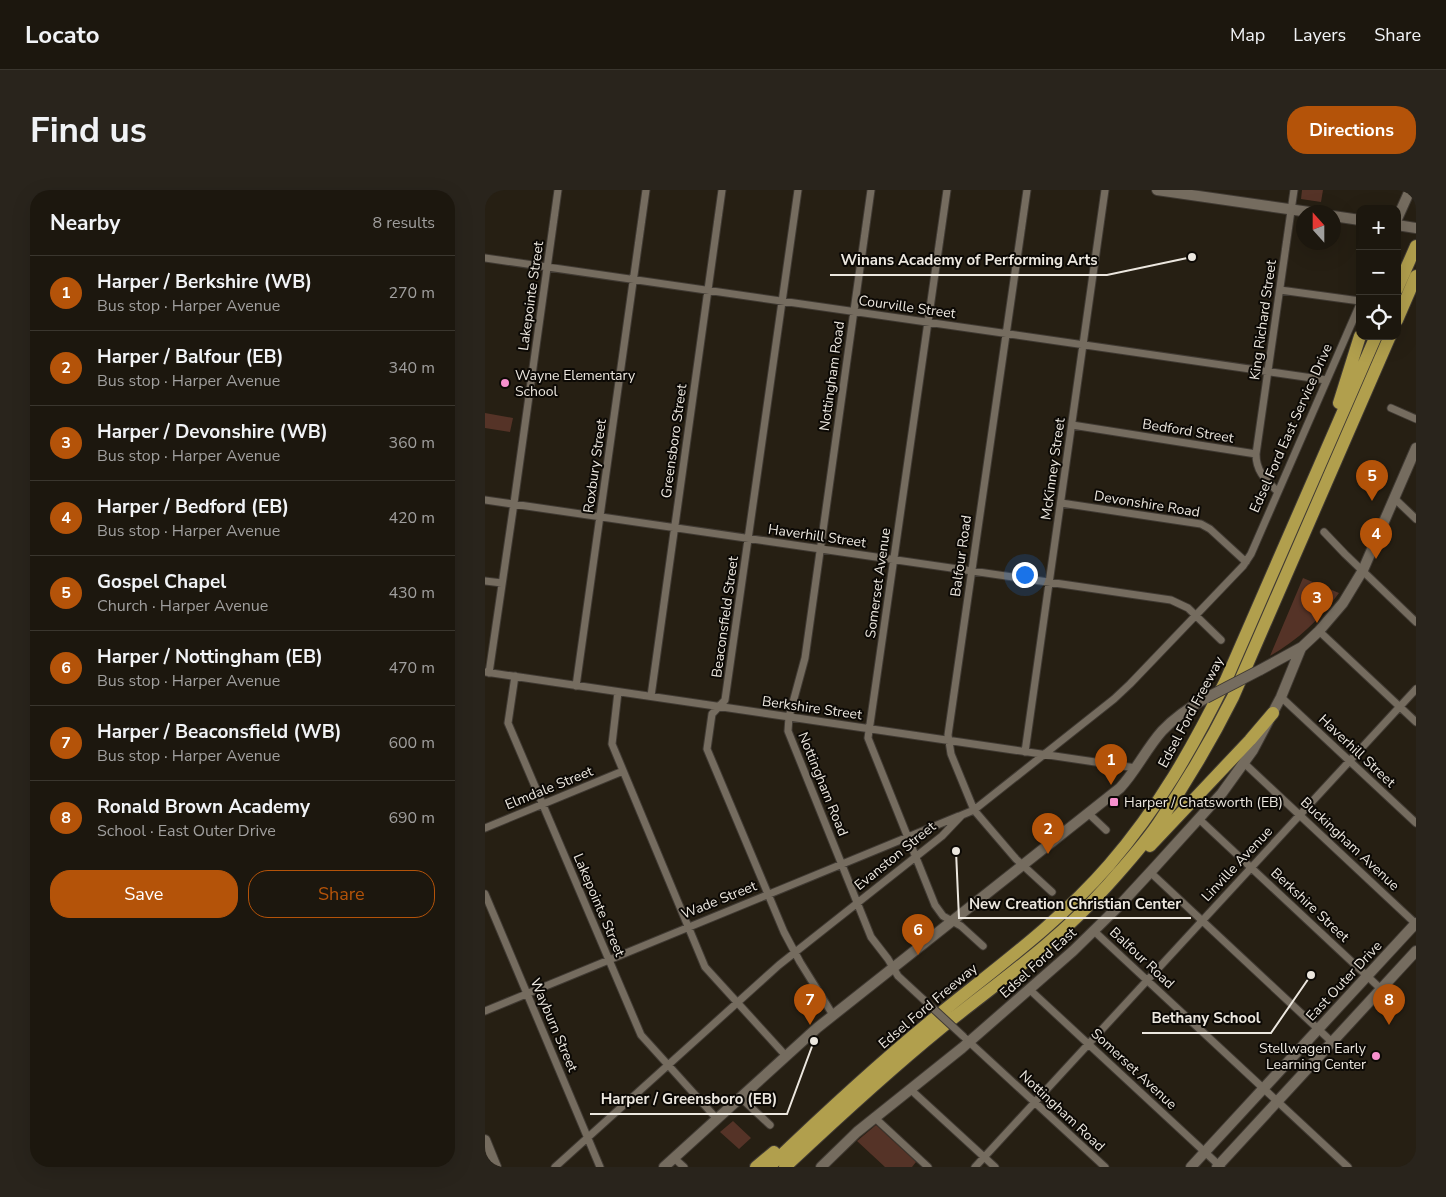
<!DOCTYPE html>
<html lang="en">
<head>
<meta charset="utf-8">
<style>
	body { margin:0; font-family:"Nunito Sans",sans-serif; background:#29241c; color:#f1f3f6 }
	.controls { position:absolute; right:15px; top:15px; display:grid; overflow:hidden; border-radius:10px; box-shadow:0 5px 20px #0002 }
	.controls button { width:45px; height:45px; display:grid; place-items:center; padding:0; border:0; border-bottom:1px solid #3a362e; background:#1c170e; color:#f1f3f6; font:25px sans-serif }
	.compass { position:absolute; left:811px; top:15px; width:45px; height:45px; border-radius:50%; background:#1c170e; box-shadow:0 5px 20px #0002; rotate:339deg }
	.you { position:absolute; left:539px; top:384px; width:18px; height:18px; margin:-12px; border:4px solid #fff; border-radius:50%; background:#1a73e8; box-shadow:0 0 0 8px #1a73e833 }
	.badge { display:grid; place-items:center; width:32px; height:32px; border-radius:50%; background:#b45309; color:#fff; font-size:16px; font-weight:700 }
	.pin { position:absolute; translate:-50% -41px; filter:drop-shadow(0 1px 2px #0008) }
	.pin::after { content:''; position:absolute; top:26px; width:18px; height:15px; background:inherit; clip-path:polygon(0 0,100% 0,50% 100%) }
	.list { margin:0; padding:0; list-style:none }
	h2 { display:flex; justify-content:space-between; align-items:center; height:65px; margin:0; padding:0 20px; font-size:21px }
	h2 small { font-size:16px; font-weight:400; color:#a09f9e }
	.list li { display:grid; grid-template-columns:32px 1fr auto; gap:15px; align-items:center; box-sizing:border-box; height:75px; padding:0 20px; border-top:1px solid #3a362e }
	.list b { display:block; font-size:19px; white-space:nowrap }
	.list p { margin:0; font-size:16px; white-space:nowrap; color:#a09f9e }
	.list em { font-size:16px; font-style:normal; color:#a09f9e }
	.actions { display:flex; gap:10px; padding:15px 20px }
	.actions a { flex:1; padding:11px 0; border:1px solid #b45309; border-radius:20px; text-align:center; font-size:18px; color:#b45309 }
	.actions .main { background:#b45309; color:#fff }
	.icon { flex:none; width:28px; height:28px; fill:none; stroke:currentColor; stroke-width:2; stroke-linecap:round; stroke-linejoin:round }
	.map { position:relative; flex:none; width:931px; height:977px; overflow:hidden; border-radius:20px }
	header { display:flex; align-items:center; gap:30px; box-sizing:border-box; height:70px; padding:0 25px; background:#1c170e; border-bottom:1px solid #3a362e }
	header strong { font-size:24px }
	nav { display:flex; gap:28px; margin-inline-start:auto; font-size:18px }
	.intro { display:flex; align-items:center; justify-content:space-between; box-sizing:border-box; height:120px; padding:0 30px }
	h1 { margin:0; font-size:35px }
	.button { padding:12px 22px; border-radius:20px; background:#b45309; color:#fff; font-size:18px; font-weight:700 }
	main { display:flex; gap:30px; padding:0 30px }
	aside { flex:1; background:#1c170e; border-radius:20px; box-shadow:0 5px 20px #0002 }
	.map>svg:first-child { display:block }
</style>
</head>
<body>
<header>
<strong>Locato</strong>
<nav><a>Map</a><a>Layers</a><a>Share</a></nav>
</header>
<div class="intro"><h1>Find us</h1><a class="button">Directions</a></div>
<main>
<aside>
<h2>Nearby<small>8 results</small></h2>
<ul class="list">
<li><span class="badge">1</span><div><b>Harper / Berkshire (WB)</b><p>Bus stop · Harper Avenue</p></div><em>270 m</em></li>
<li><span class="badge">2</span><div><b>Harper / Balfour (EB)</b><p>Bus stop · Harper Avenue</p></div><em>340 m</em></li>
<li><span class="badge">3</span><div><b>Harper / Devonshire (WB)</b><p>Bus stop · Harper Avenue</p></div><em>360 m</em></li>
<li><span class="badge">4</span><div><b>Harper / Bedford (EB)</b><p>Bus stop · Harper Avenue</p></div><em>420 m</em></li>
<li><span class="badge">5</span><div><b>Gospel Chapel</b><p>Church · Harper Avenue</p></div><em>430 m</em></li>
<li><span class="badge">6</span><div><b>Harper / Nottingham (EB)</b><p>Bus stop · Harper Avenue</p></div><em>470 m</em></li>
<li><span class="badge">7</span><div><b>Harper / Beaconsfield (WB)</b><p>Bus stop · Harper Avenue</p></div><em>600 m</em></li>
<li><span class="badge">8</span><div><b>Ronald Brown Academy</b><p>School · East Outer Drive</p></div><em>690 m</em></li>
</ul>
<div class="actions"><a class="main">Save</a><a>Share</a></div>
</aside>
<div class="map">
<svg width="931" height="977" viewBox="0 0 931 977">
	<rect width="100%" height="100%" fill="#261f13"/>
	<!-- green -->
	<path fill="#553327" d="M817,0h21l-2,12 -20,-3z
		M0,223l28,5 -3,14 -25,-4z
		M818,388l36,15c-19,26 -41,47 -69,63z
		M248,931l18,17 -12,11 -19,-17z
		M391,935l40,37 -4,5h-27l-28,-26z"/>
	<g fill="none" stroke-linecap="round" stroke-linejoin="round">
		<!-- street casing -->
		<g stroke="#403a33" stroke-width="9">
			<path id="street" d="M313,0l-73,510 -13,14 -5,35 77,183 16,30 33,53
				M386,0l-66,468 -16,59 -1,14 83,206 17,22 10,17 26,24
				M462,0l-79,548 67,167 8,11 18,10 22,20
				M542,0l-79,545 3,19 23,56 42,49 36,33
				M0,68l841,122
				M795,100l80,11
				M906,218l25,11
				M587,235l184,29
				M793,302c-12,-12 -22,-20 -22,-38l38,-264
				M909,308l22,21
				M0,310l686,100 17,8 33,32
				M576,313l140,21 9,5 36,33
				M839,342l21,22 71,68
				M0,391l17,2
				M834,441l97,91
				M0,482l651,96
				M4,483l24,-163 45,-320
				M30,486l-7,47 133,312 76,84
				M91,496l70,-496
				M133,502l-6,52 93,223 81,89
				M166,506l71,-506
				M796,507l135,126
				M540,562l80,-562
				M759,573l172,161
				M603,623l18,17
				M714,629l182,170
				M0,638l138,-57
				M665,682l182,170
				M0,704l115,273
				M609,741l254,236
				M544,799l192,178
				M0,821l474,-195
				M481,849l139,128
				M425,899l85,78
				M256,908l29,27
				M389,927l54,50
				M189,968l10,9
				M70,977l224,-202 163,-129 20,-21 12,-5 140,-111 16,-15 113,-118 8,-12 109,-250
				M490,977l441,-478"/>
		</g>
		<!-- secondary casing -->
		<g stroke="#403a33" stroke-width="12">
			<path id="secondary" d="M672,0l152,22
				M848,26l27,4
				M912,29l13,-29
				M912,35l19,3
				M775,480l42,-23 17,-16 24,-28 20,-33 53,-122
				M0,950l11,27
				M179,977l153,-139 303,-240c16,-17 26,-39 42,-57 13,-14 28,-24 44,-33
				M336,977l36,-35 105,-84 111,-97 46,-45 36,-39 67,-74 31,-43 28,-53 20,-49
				M706,977l225,-244
				M732,977l199,-216"/>
		</g>
		<!-- highway casing -->
		<g stroke="#403a33" stroke-width="14">
			<path id="highway" d="M912,99l19,-43
				M912,130l19,-44
				M854,213l21,-67
				M665,656l100,-106 23,-27
				M271,977l18,-15
				M284,977c53,-51 107,-101 163,-147 61,-50 125,-95 177,-155 50,-58 83,-116 117,-185l150,-344
				M300,977c51,-48 102,-95 156,-139 56,-45 116,-86 164,-140 18,-20 38,-42 53,-64 28,-41 53,-83 75,-127l157,-361"/>
		</g>
		<!-- street -->
		<use href="#street" stroke="#756c5f" stroke-width="7"/>
		<!-- secondary -->
		<use href="#secondary" stroke="#756c5f" stroke-width="10"/>
		<!-- highway -->
		<use href="#highway" stroke="#b19f4d" stroke-width="12"/>
		<!-- street-bridge casing -->
		<g stroke="#403a33" stroke-width="9" stroke-linecap="butt">
			<path id="street-bridge" d="M439,810l40,37"/>
		</g>
		<!-- secondary-bridge casing -->
		<g stroke="#403a33" stroke-width="12" stroke-linecap="butt">
			<path id="secondary-bridge" d="M721,508l54,-28"/>
		</g>
		<!-- street-bridge -->
		<use href="#street-bridge" stroke="#756c5f" stroke-width="7"/>
		<!-- secondary-bridge -->
		<use href="#secondary-bridge" stroke="#756c5f" stroke-width="10"/>
	</g>
	<!-- markers -->
	<g fill="#f790ce" stroke="#0c0905" stroke-width="2">
		<circle cx="20" cy="193" r="5"/>
		<rect x="624" y="607" width="10" height="10" rx="2.5"/>
		<circle cx="891" cy="866" r="5"/>
	</g>
	<g text-anchor="middle" dominant-baseline="central" stroke-width="4" stroke-linejoin="round" paint-order="stroke">
		<!-- street labels -->
		<g font-size="14" fill="#ece7df" stroke="#0c0905">
			<text transform="translate(46 106) rotate(-82)">Lakepointe Street</text>
			<text transform="translate(422 117) rotate(8)">Courville Street</text>
			<text transform="translate(778 130) rotate(-82)">King Richard Street</text>
			<text transform="translate(347 186) rotate(-82)">Nottingham Road</text>
			<text transform="translate(806 238) rotate(-66)">Edsel Ford East Service Drive</text>
			<text transform="translate(703 241) rotate(9)">Bedford Street</text>
			<text transform="translate(189 251) rotate(-82)">Greensboro Street</text>
			<text transform="translate(110 276) rotate(-82)">Roxbury Street</text>
			<text transform="translate(568 279) rotate(-82)">McKinney Street</text>
			<text transform="translate(662 314) rotate(9)">Devonshire Road</text>
			<text transform="translate(332 346) rotate(8)">Haverhill Street</text>
			<text transform="translate(476 366) rotate(-82)">Balfour Road</text>
			<text transform="translate(393 393) rotate(-82)">Somerset Avenue</text>
			<text transform="translate(240 427) rotate(-82)">Beaconsfield Street</text>
			<text transform="translate(327 518) rotate(8)">Berkshire Street</text>
			<text transform="translate(706 522) rotate(-62)">Edsel Ford Freeway</text>
			<text transform="translate(872 561) rotate(43)">Haverhill Street</text>
			<text transform="translate(338 594) rotate(68)">Nottingham Road</text>
			<text transform="translate(64 598) rotate(-22)">Elmdale Street</text>
			<text transform="translate(865 654) rotate(43)">Buckingham Avenue</text>
			<text transform="translate(410 666) rotate(-39)">Evanston Street</text>
			<text transform="translate(752 674) rotate(-47)">Linville Avenue</text>
			<text transform="translate(234 710) rotate(-22)">Wade Street</text>
			<text transform="translate(114 715) rotate(67)">Lakepointe Street</text>
			<text transform="translate(825 715) rotate(43)">Berkshire Street</text>
			<text transform="translate(657 768) rotate(43)">Balfour Road</text>
			<text transform="translate(553 773) rotate(-42)">Edsel Ford East</text>
			<text transform="translate(859 791) rotate(-47)">East Outer Drive</text>
			<text transform="translate(443 816) rotate(-40)">Edsel Ford Freeway</text>
			<text transform="translate(69 835) rotate(67)">Wayburn Street</text>
			<text transform="translate(649 879) rotate(43)">Somerset Avenue</text>
			<text transform="translate(577 921) rotate(43)">Nottingham Road</text>
		</g>
		<!-- poi labels -->
		<g font-size="14" fill="#ece7df" stroke="#0c0905" text-anchor="start">
			<text x="30" y="185">Wayne Elementary<tspan x="30" dy="16">School</tspan></text>
			<text x="639" y="612">Harper / Chatsworth (EB)</text>
			<text x="881" y="858" text-anchor="end">Stellwagen Early<tspan x="881" dy="16">Learning Center</tspan></text>
		</g>
	</g>
	<!-- callouts -->
	<path fill="none" stroke="#ece7df" stroke-width="2" d="M707 67L622 85H345M471 661L474 728H706M826 785L786 843H657M329 851L302 924H105"/>
	<g fill="#ece7df" stroke="#0c0905" stroke-width="2">
		<circle cx="707" cy="67" r="5"/>
		<circle cx="471" cy="661" r="5"/>
		<circle cx="826" cy="785" r="5"/>
		<circle cx="329" cy="851" r="5"/>
	</g>
	<g font-size="15" text-anchor="middle" font-weight="bold" fill="#ece7df" stroke="#0c0905" stroke-width="4" stroke-linejoin="round" paint-order="stroke">
		<text x="484" y="75">Winans Academy of Performing Arts</text>
		<text x="590" y="719">New Creation Christian Center</text>
		<text x="721" y="833">Bethany School</text>
		<text x="204" y="914">Harper / Greensboro (EB)</text>
	</g>
</svg>
<div class="controls">
<button>+</button>
<button>−</button>
<button><svg class="icon" aria-label="locate" viewBox="0 0 24 24"><circle cx="12" cy="12" r="6"/><path d="M12 2v4M12 18v4M2 12h4M18 12h4"/></svg></button>
</div>
<svg class="compass" viewBox="-18 -18 36 36"><path d="M0-13l5 13h-10z" fill="#e53935"/><path d="M0 13l5-13h-10z" fill="#a09f9e"/></svg>
<div class="you"></div>
<div class="pin badge" style="left:626px;top:595px">1</div>
<div class="pin badge" style="left:563px;top:664px">2</div>
<div class="pin badge" style="left:832px;top:433px">3</div>
<div class="pin badge" style="left:891px;top:369px">4</div>
<div class="pin badge" style="left:887px;top:311px">5</div>
<div class="pin badge" style="left:433px;top:765px">6</div>
<div class="pin badge" style="left:325px;top:835px">7</div>
<div class="pin badge" style="left:904px;top:835px">8</div>
</div>
</main>
</body>
</html>
